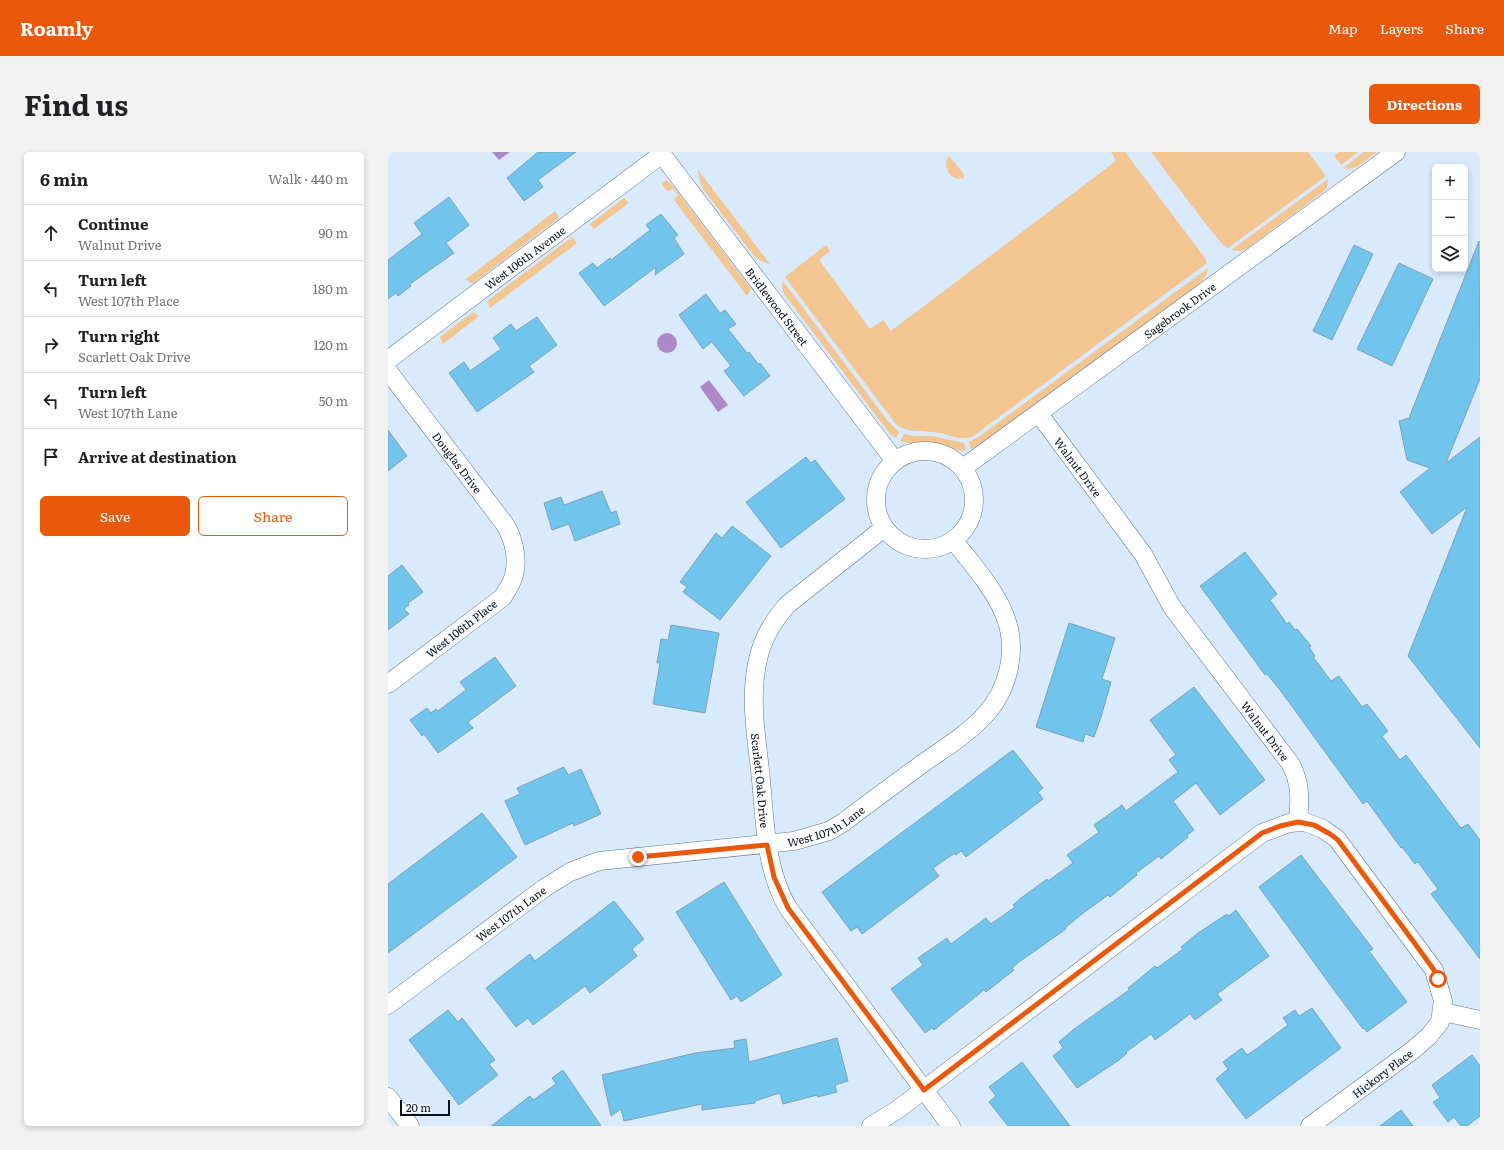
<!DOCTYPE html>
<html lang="en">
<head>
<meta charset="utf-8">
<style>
	body { margin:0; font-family:Literata,serif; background:#f2f2f2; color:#202124 }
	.controls { position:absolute; right:12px; top:12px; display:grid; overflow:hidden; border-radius:6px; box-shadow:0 2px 6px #0003 }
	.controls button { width:36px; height:36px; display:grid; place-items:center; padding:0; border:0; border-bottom:1px solid #e0e0e0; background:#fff; color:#202124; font:20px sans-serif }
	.scale { position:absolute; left:12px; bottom:10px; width:50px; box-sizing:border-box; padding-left:4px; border:2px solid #08111b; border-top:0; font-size:11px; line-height:14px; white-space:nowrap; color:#08111b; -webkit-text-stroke:3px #f0f6fc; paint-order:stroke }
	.stop { position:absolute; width:12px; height:12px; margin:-9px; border:3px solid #ea580c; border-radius:50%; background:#fff }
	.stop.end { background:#ea580c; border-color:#fff; box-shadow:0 1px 4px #0008 }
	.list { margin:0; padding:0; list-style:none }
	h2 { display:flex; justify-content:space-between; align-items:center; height:52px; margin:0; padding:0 16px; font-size:17px }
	h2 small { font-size:13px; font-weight:400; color:#757577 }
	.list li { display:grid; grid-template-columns:26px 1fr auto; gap:12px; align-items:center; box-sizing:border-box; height:56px; padding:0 16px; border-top:1px solid #e0e0e0 }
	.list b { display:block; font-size:15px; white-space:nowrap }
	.list p { margin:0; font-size:13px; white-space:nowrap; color:#757577 }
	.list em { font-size:13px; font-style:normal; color:#757577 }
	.actions { display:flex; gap:8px; padding:12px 16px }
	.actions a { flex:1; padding:9px 0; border:1px solid #ea580c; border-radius:6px; text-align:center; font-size:14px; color:#ea580c }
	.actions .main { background:#ea580c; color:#fff }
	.icon { flex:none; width:22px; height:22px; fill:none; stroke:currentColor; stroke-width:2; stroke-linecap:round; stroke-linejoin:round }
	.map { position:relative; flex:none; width:1092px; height:974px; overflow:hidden; border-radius:6px }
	header { display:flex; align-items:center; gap:24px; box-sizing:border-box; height:56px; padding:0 20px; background:#ea580c; color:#fff }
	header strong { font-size:19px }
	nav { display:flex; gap:22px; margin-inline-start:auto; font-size:14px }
	.intro { display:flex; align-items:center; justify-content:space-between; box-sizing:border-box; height:96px; padding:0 24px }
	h1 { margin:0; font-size:28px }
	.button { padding:10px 18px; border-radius:6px; background:#ea580c; color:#fff; font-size:14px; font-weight:700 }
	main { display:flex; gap:24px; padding:0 24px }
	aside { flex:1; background:#fff; border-radius:6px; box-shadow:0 2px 6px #0003 }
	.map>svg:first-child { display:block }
</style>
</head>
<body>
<header>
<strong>Roamly</strong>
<nav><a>Map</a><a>Layers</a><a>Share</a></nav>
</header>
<div class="intro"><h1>Find us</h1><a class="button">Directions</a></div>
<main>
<aside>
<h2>6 min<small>Walk · 440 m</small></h2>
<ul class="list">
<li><svg class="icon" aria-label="ahead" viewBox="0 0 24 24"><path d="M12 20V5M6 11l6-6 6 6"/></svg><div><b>Continue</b><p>Walnut Drive</p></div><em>90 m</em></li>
<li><svg class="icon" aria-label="left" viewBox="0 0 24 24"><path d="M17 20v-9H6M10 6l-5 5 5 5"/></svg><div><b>Turn left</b><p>West 107th Place</p></div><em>180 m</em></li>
<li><svg class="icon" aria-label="right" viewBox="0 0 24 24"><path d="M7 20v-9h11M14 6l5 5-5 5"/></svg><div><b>Turn right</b><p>Scarlett Oak Drive</p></div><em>120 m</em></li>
<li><svg class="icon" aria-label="left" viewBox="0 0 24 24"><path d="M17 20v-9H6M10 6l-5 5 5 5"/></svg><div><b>Turn left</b><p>West 107th Lane</p></div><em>50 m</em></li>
<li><svg class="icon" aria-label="arrive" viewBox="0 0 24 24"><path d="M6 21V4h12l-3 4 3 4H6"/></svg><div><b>Arrive at destination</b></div></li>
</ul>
<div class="actions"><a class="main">Save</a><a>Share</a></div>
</aside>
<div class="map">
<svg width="1092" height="974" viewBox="0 0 1092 974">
	<rect width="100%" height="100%" fill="#d9eafc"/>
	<!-- green -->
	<path fill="#f2c591" d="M723,0h14l80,106 2,5 -235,174c-17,4 -23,-4 -39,-5 -15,-2 -25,2 -38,-9l-110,-146 41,-32 4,6 -11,9 51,69 13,-9 8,11 225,-170z
		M763,0h157l18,24 -98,72 -5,-3 -18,-22z
		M952,0h18l-17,13 -7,-9z
		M976,0h13l-20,15 -9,2 -4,-2z
		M561,4l15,18v4c-13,4 -23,-11 -15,-22z
		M310,18l72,94 -7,-2 -8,-5 -52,-68 -3,-7z
		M940,27l-1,9 -4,4 -75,56 -7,3 -10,-1z
		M278,28l8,7 77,102 -4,7 -73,-96 4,-5 -5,-6 -6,2 -5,-7z
		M236,46l5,5 -35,26 -4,-5z
		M167,59l4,7 -87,66 -6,-5z
		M184,85l5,6 -87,65 -3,-7z
		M820,116l-1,6 -6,9 -219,161 -11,5 -2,-7 11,-6z
		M395,129l104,139 12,12 -3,6 -6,-4 -106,-140 -2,-6z
		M85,160l6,4 -36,28 -3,-7z
		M516,282l11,2h17l32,7 2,7c-13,2 -25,-5 -38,-6 -10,-1 -18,0 -28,-3z"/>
	<!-- water -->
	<path fill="#ae89c9" d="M104,0h18l-11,8z
		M269 191a10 10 0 1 1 20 0a10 10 0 1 1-20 0Z
		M321,228l19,25 -10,7 -18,-25z"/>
	<!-- building -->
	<path fill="#71c5ec" stroke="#7ca3b6" d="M150,0h38l-38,28 5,7 -19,14 -17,-23z
		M61,45l20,28 -23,18 8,10 -44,31 1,2 -13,10 -2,-3 -8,6v-39l34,-26 -8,-11z
		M273,62l17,21 -4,3 10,16 -29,21 1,-8 -52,39 -25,-33 14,-10 4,5 13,-10 1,2 39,-30 -4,-5z
		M1091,89l1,138 -34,84 34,-26v311l-72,-92 59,-149 -35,27 -32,-42 30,-24 -23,-8 -8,-39 10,-3z
		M966,93l19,9 -41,86 -19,-9z
		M1011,111l34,16 -41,87 -35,-17z
		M318,142l14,19 5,-3 11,14 -8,5 19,24 2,-1 10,13 1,-2 10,13 -26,20 -20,-25 7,-5 -19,-24 -9,7 -24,-34z
		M149,165l20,28 -28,21 5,6 -57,40 -28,-39 15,-11 6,9 31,-22 -8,-11 18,-14 5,7z
		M0,278l19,26 -19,15z
		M418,305l5,6 4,-3 30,39 -64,49 -35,-46z
		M214,339l9,22 5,-2 4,13 -45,17 -6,-17 -17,6 -8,-27 17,-6 3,8z
		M344,374l39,30 -51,64 -37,-28 4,-5 -7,-5 36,-49 6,5z
		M857,400l32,42 -7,6 17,24 2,-2 6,8 2,-1 14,17 -2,1 6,9 -2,1 18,24 8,-5 23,31 5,-3 21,27 -6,5 18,24 6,-5 55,73 7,-4 12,16v119l-49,-65 7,-5 -20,-27 -3,2 -13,-17 -1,1 -34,-47 -4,3 -83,-114 -13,-16 -2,1 -65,-89z
		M14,413l21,27 -15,11 1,2 -5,4 5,5 -21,16v-54z
		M681,471l46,15 -13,41 9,3 -10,35 -7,20 -9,-3 -2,8 -47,-15z
		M283,473l48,8 -14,80 -52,-9 7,-41h-3l4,-24 7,1z
		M107,505l21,29 -48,36 5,6 -35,25 -14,-19 -2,2 -12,-16 17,-12 4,5 5,-4 2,2 28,-21 -6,-8z
		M806,535l71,93 -45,35 -24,-32 -23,18 21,29 -7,5 1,2 -27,22 -2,-3 -23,17 1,2 -27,22 -2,-2 -26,19 -17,14 1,1 -47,33 -7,6 2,2 -28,22 -2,-2 -50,40 -2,-2 -7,5 -34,-44 32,-24 -5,-7 29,-20 4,6 35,-26 5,6 24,-17 -2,-2 8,-7 26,-19 1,2 25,-18 -6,-8 32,-23 -5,-7 28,-20 4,6 52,-39 -9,-12 7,-5 -26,-35z
		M625,598l30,38 -5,4 5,7 -77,58 -5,-6 -5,4 -1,-2 -22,15 6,8 -77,58 -5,-7 -6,4 -29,-39z
		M176,615l4,8 13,-6 20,45 -27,12 -1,-3 -48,22 -20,-44 15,-7 -3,-6z
		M94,661l35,44 -129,96v-69z
		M913,703l72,94 -4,2 38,51 -40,30 -3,-4 -1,1 -26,-35 -78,-107z
		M336,730l58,93 -41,27 -4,-6 -6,4 -55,-88z
		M226,749l30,38 -12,10 5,7 -47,37 -5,-7 -52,39 -5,-7 -12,9 -30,-39 44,-34 5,7z
		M848,758l33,46 -52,38 5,6 -27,20 -5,-6 -35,26 -4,-6 -25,18 1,1 -8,7 -42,28 -24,-32 10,-8 -4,-6 15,-13 48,-34 7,-5 -1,-2 27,-22 2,2 26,-19 -2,-2 17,-14 29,-19 2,2z
		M924,856l29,40 -95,71 -30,-40 12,-10 -5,-7 19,-14 5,7 9,-6 32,-24 -5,-7 12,-8 4,6z
		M60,858l10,12 4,-4 33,42 -6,4 9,11 -39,30 -50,-65z
		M449,886l11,43 -13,4 2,7 -19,5 -1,-2 -34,9 -3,-11 -25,8v2l-53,7v-6l-78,17 -3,-12 -10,7 -9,-41 93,-22 40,-5 -1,-7 12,-2 3,23z
		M1084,903l8,11v50l-13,10h-6l-7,-9 -6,5 -15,-20 7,-4 -8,-13z
		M634,910l48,64h-62l-19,-24 7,-6 -7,-9z
		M175,918l38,56h-110l39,-30 3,4 23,-16 -4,-6z
		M1013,958l12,16h-33z"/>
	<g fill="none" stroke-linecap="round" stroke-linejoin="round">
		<!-- minor casing -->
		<g stroke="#5e7791" stroke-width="19">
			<g id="minor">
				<path id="s1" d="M272,0l235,309"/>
				<path id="s2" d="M0,208l274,-206"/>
				<path id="s3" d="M0,219l116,152c11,17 16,41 7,60 -2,5 -6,9 -8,14l-115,87"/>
				<path id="s4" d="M651,262l104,140 29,53 118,156c11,19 10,37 8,59"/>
				<circle cx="537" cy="348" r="49"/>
				<path id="s5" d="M575,316l433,-316"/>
				<path id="s6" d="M496,376l-97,77c-15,17 -26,36 -30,59 -7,34 -1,71 3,106 5,46 4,97 28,138l163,218"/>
				<path id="s7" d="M0,853l155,-116 27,-17 29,-11 195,-20 35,-10 15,-9c26,-20 52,-39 78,-58 21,-15 46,-30 63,-49 24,-26 33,-66 20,-99 -11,-28 -33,-52 -51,-75"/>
				<path d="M1055,860l37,8"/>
				<path d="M0,945l22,29"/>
				<path d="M483,974l26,-16 365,-277 27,-10 16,-1 18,7 14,10 97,131 9,31 -3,21 -11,14 -16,14 -103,76"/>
			</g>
		</g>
		<!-- minor -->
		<use href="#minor" stroke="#fff" stroke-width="18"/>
	</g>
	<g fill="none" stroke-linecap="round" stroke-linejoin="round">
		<!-- route -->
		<path stroke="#ea580c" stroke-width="5" d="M250,705l129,-12 7,32 14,31 136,182 338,-257 18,-7 18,-4 16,3 16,9 8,6 75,101 21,29 4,9"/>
	</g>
	<g text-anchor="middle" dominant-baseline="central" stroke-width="3" stroke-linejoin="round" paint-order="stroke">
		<!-- street labels -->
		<g font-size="11" fill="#08111b" stroke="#f0f6fc">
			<text stroke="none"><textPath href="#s2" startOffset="171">West 106th Avenue</textPath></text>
			<text stroke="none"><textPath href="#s1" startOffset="194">Bridlewood Street</textPath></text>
			<text stroke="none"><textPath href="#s5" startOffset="268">Sagebrook Drive</textPath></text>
			<text stroke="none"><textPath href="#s3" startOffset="115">Douglas Drive</textPath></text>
			<text stroke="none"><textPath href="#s4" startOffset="66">Walnut Drive</textPath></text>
			<text transform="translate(73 476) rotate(-38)">West 106th Place</text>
			<text stroke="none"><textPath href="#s4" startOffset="390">Walnut Drive</textPath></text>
			<text stroke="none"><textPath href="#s6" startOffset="308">Scarlett Oak Drive</textPath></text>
			<text stroke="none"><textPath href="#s7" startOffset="488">West 107th Lane</textPath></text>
			<text stroke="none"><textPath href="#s7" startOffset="153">West 107th Lane</textPath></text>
			<text transform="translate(994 921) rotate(-37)">Hickory Place</text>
		</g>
	</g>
</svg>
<div class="controls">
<button>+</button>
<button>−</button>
<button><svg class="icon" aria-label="layers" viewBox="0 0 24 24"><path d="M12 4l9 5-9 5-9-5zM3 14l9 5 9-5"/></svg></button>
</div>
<div class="scale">20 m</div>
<div class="stop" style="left:1050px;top:827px"></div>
<div class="stop end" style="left:250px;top:705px"></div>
</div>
</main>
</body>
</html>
